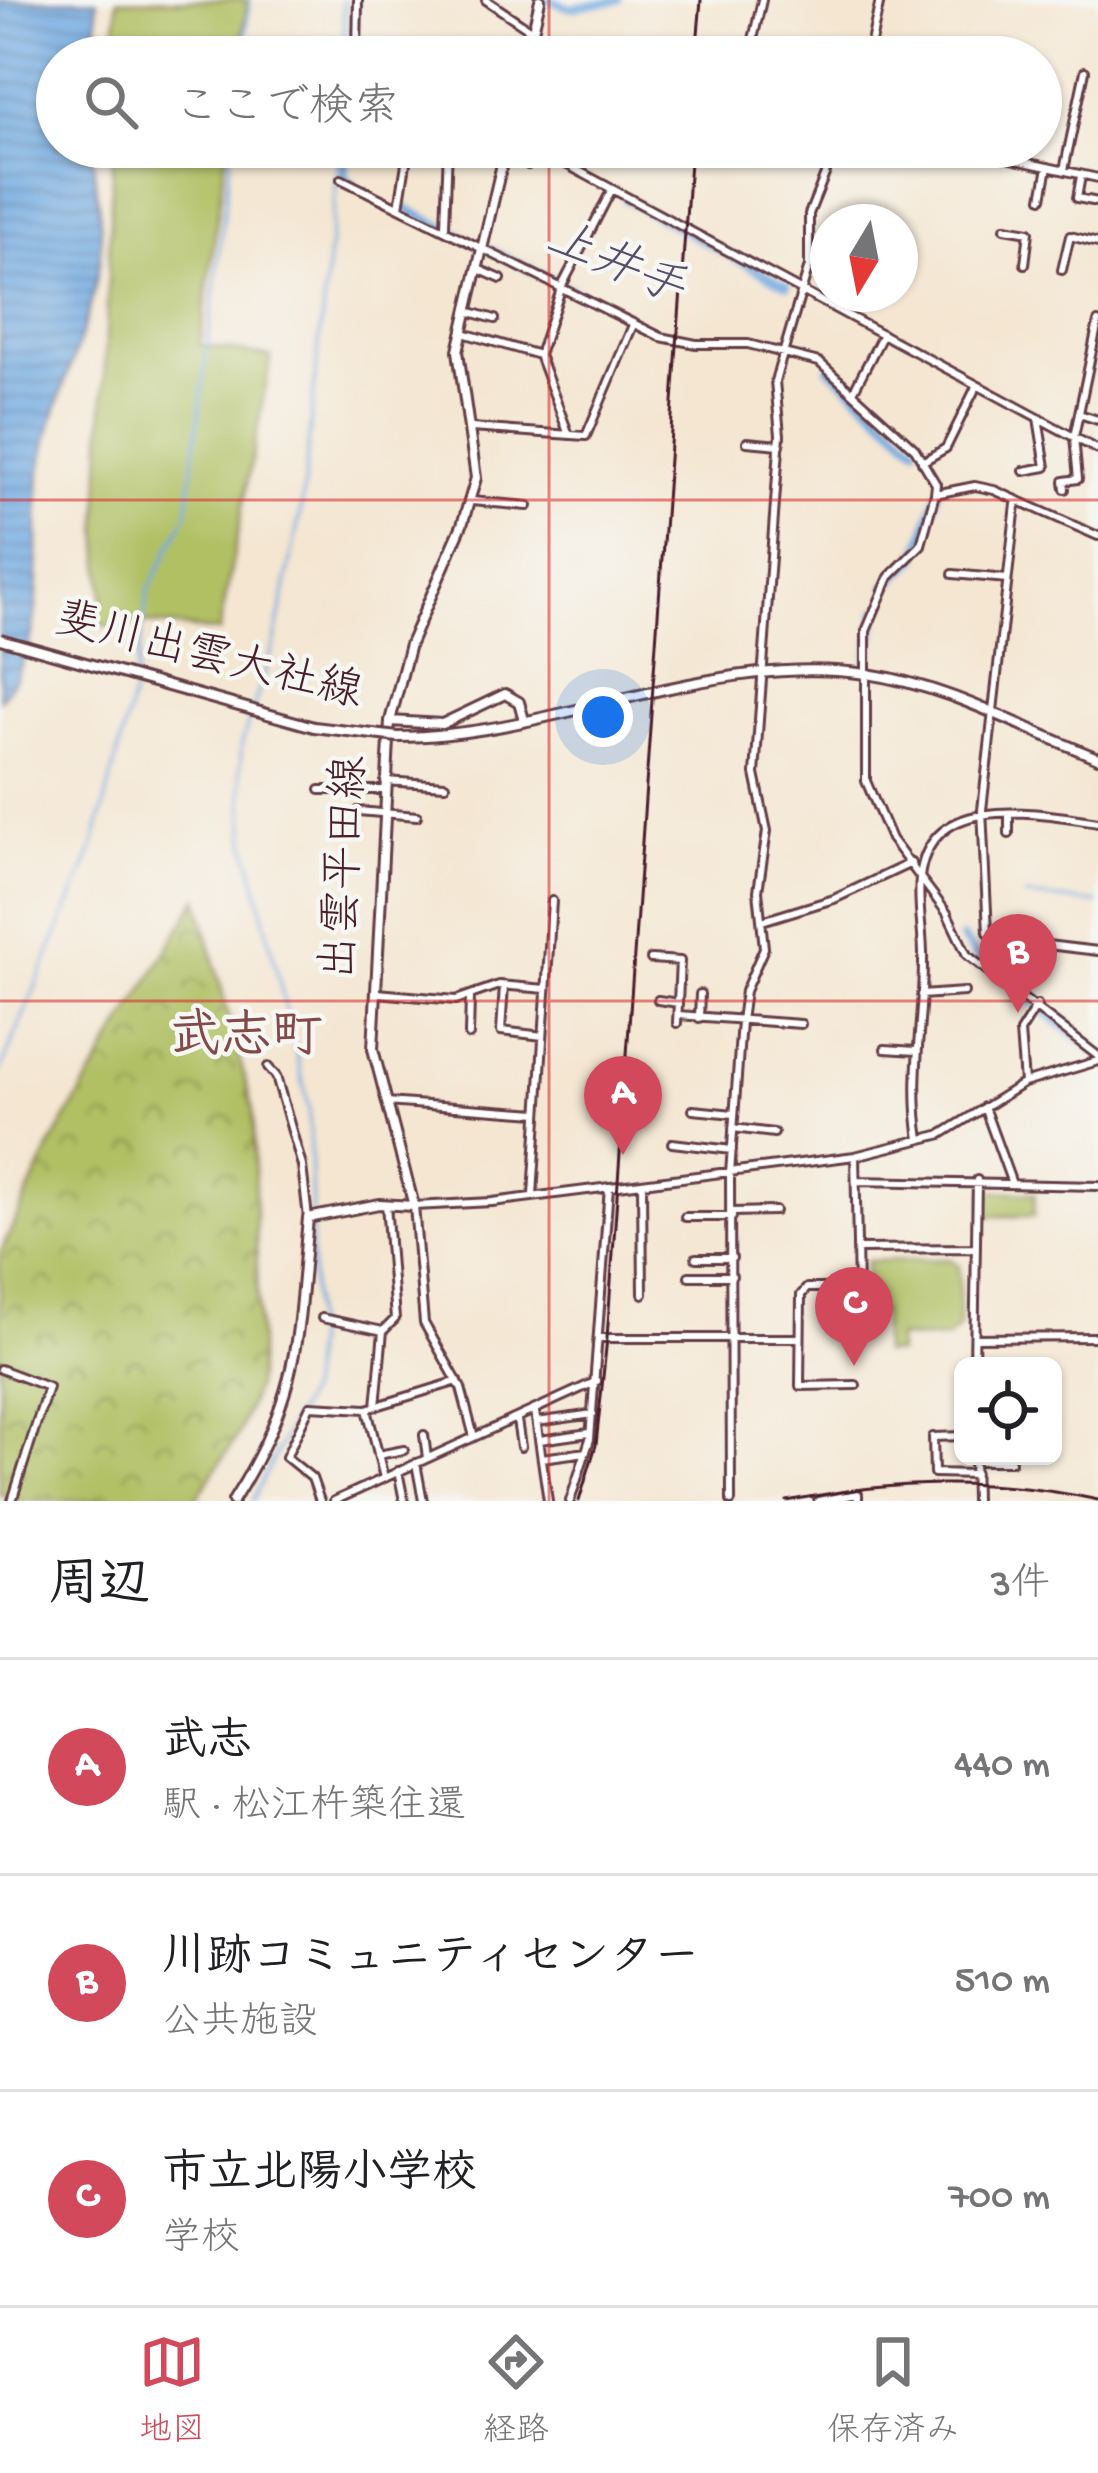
<!DOCTYPE html>
<html lang="ja">
<head>
<meta charset="utf-8">
<style>
	body { margin:0; font-family:"Gochi Hand","Klee One",sans-serif; background:#f6f6f6; color:#202124 }
	.controls { position:absolute; right:36px; bottom:36px; display:grid; overflow:hidden; border-radius:18px; box-shadow:0 3px 9px #0004 }
	.controls button { width:108px; height:108px; display:grid; place-items:center; padding:0; border:0; border-bottom:3px solid #e0e0e0; background:#fff; color:#202124; font:60px sans-serif }
	.compass { position:absolute; left:810px; top:204px; width:108px; height:108px; border-radius:50%; background:#fff; box-shadow:0 3px 9px #0004; rotate:190deg }
	.you { position:absolute; left:603px; top:717px; width:42px; height:42px; margin:-30px; border:9px solid #fff; border-radius:50%; background:#1a73e8; box-shadow:0 0 0 18px #1a73e833 }
	.badge { display:grid; place-items:center; width:78px; height:78px; border-radius:50%; background:#d1495b; color:#fff; font-size:39px; font-weight:700 }
	.pin { position:absolute; translate:-50% -99px; filter:drop-shadow(0 3px 6px #0008) }
	.pin::after { content:''; position:absolute; top:63px; width:42px; height:36px; background:inherit; clip-path:polygon(0 0,100% 0,50% 100%) }
	.list { margin:0; padding:0; list-style:none }
	h2 { display:flex; justify-content:space-between; align-items:center; height:156px; margin:0; padding:0 48px; font-size:51px }
	h2 small { font-size:39px; font-weight:400; color:#757577 }
	.list li { display:grid; grid-template-columns:78px 1fr auto; gap:36px; align-items:center; box-sizing:border-box; height:216px; padding:0 48px; border-top:3px solid #e0e0e0 }
	.list b { display:block; font-size:45px; white-space:nowrap }
	.list p { margin:0; font-size:39px; white-space:nowrap; color:#757577 }
	.list em { font-size:39px; font-style:normal; color:#757577 }
	.icon { flex:none; width:66px; height:66px; fill:none; stroke:currentColor; stroke-width:2; stroke-linecap:round; stroke-linejoin:round }
	.map { position:relative; flex:none; width:1098px; height:1501px; overflow:hidden }
	.search { position:absolute; background:#fff; box-shadow:0 3px 9px #0004; left:36px; right:36px; top:36px; height:132px; display:flex; align-items:center; gap:30px; box-sizing:border-box; padding:0 42px; border-radius:66px; color:#757577; font-size:45px }
	.sheet { height:804px; background:#fff }
	nav { display:flex; justify-content:space-around; align-items:center; box-sizing:border-box; height:168px; border-top:3px solid #e0e0e0; background:#fff; font-size:33px; color:#757577 }
	nav a { display:grid; justify-items:center; gap:6px }
	nav .on { color:#d1495b }
	.map>svg:first-child { display:block }
</style>
</head>
<body>
<div class="map">
<svg width="1098" height="1501" viewBox="0 0 1098 1501">
	<defs>
		<pattern id="park-crowns" width="20" height="18" patternUnits="userSpaceOnUse" patternTransform="scale(3)"><rect width="20" height="18" fill="#b0c063"/><path d="M2 6a3 3 0 1 1 6 0M12 15a3 3 0 1 1 6 0" fill="none" stroke="#919b52"/></pattern>
		<pattern id="water-rules" width="6" height="5" patternUnits="userSpaceOnUse" patternTransform="scale(3)"><rect width="6" height="5" fill="#70a9e0"/><path d="M0 2.5h6" fill="none" stroke="#5e89b6"/></pattern>
	</defs>
	<rect width="100%" height="100%" fill="#f6f6f2"/>
	<filter id="ink" filterUnits="userSpaceOnUse"><feTurbulence type="fractalNoise" baseFrequency=".00833" numOctaves="2"/><feDisplacementMap in="SourceGraphic" scale="24" xChannelSelector="R" yChannelSelector="G"/><feConvolveMatrix kernelMatrix="1 2 1 2 8 2 1 2 1" color-interpolation-filters="sRGB"/></filter>
	<filter id="wash" filterUnits="userSpaceOnUse"><feTurbulence type="fractalNoise" baseFrequency=".004" numOctaves="4" result="noise"/><feDisplacementMap in="SourceGraphic" scale="48" xChannelSelector="R" yChannelSelector="G"/><feGaussianBlur stdDeviation="2.7" result="paint"/><feColorMatrix in="noise" values="0 0 0 0 0 0 0 0 0 0 0 0 0 0 0 0 0 1.4 0 .05"/><feComposite in="paint" operator="in"/></filter>
	<g filter="url(#wash)">
		<rect width="100%" height="100%" fill="#f4e6d1"/>
		<!-- grass -->
		<path fill="#b0c063" stroke="#7d7047" stroke-width="3" d="M117,0h131l-9,57h-124z
			M113,147h114l-27,198 71,12 -52,275 -72,-9 -21,5 -26,-3 -6,-10 9,-16 -4,-74z
			M985,1191l50,2 -1,23h-49z
			M950,1259l9,7v61l-12,12 -50,-1v15h-15v-41l-15,-1 -1,-50z"/>
		<!-- park -->
		<path fill="url(#park-crowns)" stroke="#7d7047" stroke-width="3" d="M198,898l55,212 6,239 -3,37 -18,49 -43,66h-174l-21,-6v-242l54,-114z"/>
		<!-- water -->
		<path fill="url(#water-rules)" stroke="#5d6486" stroke-width="3" d="M0,0h97v57h-40v90h36c-1,36 12,74 7,110 -9,77 -51,144 -60,221 -8,76 14,157 -40,221z"/>
		<g fill="none" stroke-linecap="round" stroke-linejoin="round">
			<!-- stream -->
			<path stroke="#70a9e0" stroke-width="3" d="M343,0l1,57
				M243,57l7,-57
				M1025,896l73,7
				M0,1072l93,-223 40,-155 15,-103 39,-77 45,-367
				M312,1213l-3,-106 -63,-266 -6,-71 2,-28 33,-100 27,-139 38,-356
				M252,1501l55,-109 6,-48 -2,-121"/>
			<!-- canal -->
			<path stroke="#70a9e0" stroke-width="8" d="M549,0l22,8 48,-8
				M352,57l2,-57
				M346,147l-2,31 8,4
				M625,199l162,87
				M403,207l175,86
				M829,368l87,79
				M887,586l30,-29 21,-65
				M868,661l9,-50
				M962,938l20,25
				M1022,994l76,59"/>
		</g>
	</g>
	<g filter="url(#ink)">
		<g fill="none" stroke-linecap="round" stroke-linejoin="round">
			<!-- street casing -->
			<g stroke="#643d44" stroke-width="12">
				<path id="street" d="M358,0l-1,52 9,5
					M486,0l85,57
					M751,51l24,6
					M814,56l6,1
					M749,57l13,-57
					M868,57l12,-57
					M534,147l564,303
					M955,147l143,31
					M528,165l8,-17
					M1064,170l21,-99
					M1081,176l-4,22 21,4
					M341,179l320,158 35,7h52l71,18 96,87 21,35 -1,10 -14,51 -32,32 -23,54v150l25,58 56,74 20,42 131,101
					M1042,198l6,-31
					M399,207l9,-56
					M445,226l3,-79
					M1005,228l24,4 -4,32
					M478,269l23,10
					M1062,270l8,-34 28,7
					M467,311l28,8
					M463,333l76,22 30,80
					M539,355l23,-69 50,-97
					M853,392l30,-58
					M1079,414l19,6
					M471,428l115,8 47,-111
					M747,442l33,3
					M922,462l24,-14 31,-63
					M1024,471l22,-4 -8,-49
					M1065,489l-1,-8 14,-2 -4,-42 24,-115
					M935,494l40,-8 19,4 104,46
					M471,501l57,5
					M1016,504l-34,306 6,122 9,7 101,12
					M953,574l54,5
					M385,781l60,4
					M320,790h65
					M358,811l59,5
					M1009,834v-21
					M762,921l72,-22 77,-36
					M651,959l29,2 -3,62
					M504,986l-3,45 42,5
					M377,993l79,7 43,-15 47,4
					M921,995l43,-3
					M658,1000l20,3
					M678,1015l123,9
					M699,1018l1,-24
					M469,1035l1,-37
					M885,1049l31,2
					M268,1067l8,9 26,90 6,52
					M1024,1083l-4,-51 17,-27
					M386,1102l152,11
					M984,1107l27,74
					M693,1110l41,4
					M733,1128l41,5
					M920,1139c-10,-60 3,-117 3,-177 1,-28 -6,-56 -3,-84 9,-88 118,-65 178,-56
					M672,1143l60,7
					M855,1156l3,132h-51l-6,7 -1,91 56,-1
					M856,1181l242,5
					M642,1185l1,109
					M533,1195l19,-294
					M732,1212l43,-1
					M685,1217h47
					M857,1249l119,-1
					M696,1258h36
					M689,1276h43
					M322,1318l61,13
					M600,1338h200
					M975,1338l123,-1
					M974,1366l3,-186
					M0,1369l48,18 -36,114
					M376,1406l7,-75 12,-12 -9,-115
					M367,1409l17,69
					M535,1412l13,89
					M517,1420l4,27
					M537,1422l56,-8
					M424,1435l3,23
					M963,1436l-30,1 1,36 41,1
					M474,1437l-13,-49 -37,-65 -10,-117 78,-4 363,-46 87,-22 82,-51 74,-22
					M540,1440l49,-7
					M378,1455l26,-5
					M974,1456l1,45
					M542,1458l44,-6
					M974,1461h37
					M416,1463l7,38
					M398,1471l6,30
					M320,1501l-8,-23 -26,-21 24,-51 57,3 91,-28
					M334,1501l263,-120
					M570,1501l20,-62 19,-252
					M731,1501l-1,-327 11,-153 4,-30 19,-43 -6,-57 9,-60 -12,-57 25,-339 -5,-54 34,-115v-52l27,-67
					M818,1501l40,-7v7"/>
			</g>
			<!-- secondary casing -->
			<g stroke="#643d44" stroke-width="14">
				<path id="secondary" d="M527,57l13,-57
					M390,721l52,3 63,-30 14,8 5,18
					M398,737c157,-1 312,-86 469,-63 83,12 154,54 231,84
					M233,1501c68,-107 64,-163 75,-283l71,-14 35,2 -41,-157 17,-328 20,-77 52,-119 14,-47 -18,-127 48,-204"/>
			</g>
			<!-- street -->
			<use href="#street" stroke="#fff" stroke-width="6"/>
			<!-- secondary -->
			<use href="#secondary" stroke="#fff" stroke-width="8"/>
			<!-- rail -->
			<path stroke="#4a1f2b" stroke-width="3" d="M696,57l5,-57
				M579,1501l17,-56 11,-107 84,-1191
				M787,1501c106,-21 205,-24 311,-1"/>
			<!-- secondary-bridge casing -->
			<g stroke="#643d44" stroke-width="14" stroke-linecap="butt">
				<path id="secondary-bridge" d="M0,639l314,88 84,10"/>
			</g>
			<!-- secondary-bridge -->
			<use href="#secondary-bridge" stroke="#fff" stroke-width="8"/>
		</g>
	</g>
	<!-- grid -->
	<path fill="none" stroke="#d62828" stroke-width="3" stroke-opacity="0.55" d="M549,0v57M549,147v1354M0,500h1098M0,1001h1098"/>
	<g text-anchor="middle" dominant-baseline="central" stroke-width="9" stroke-linejoin="round" paint-order="stroke">
		<!-- street labels -->
		<g font-size="45" fill="#4a1f2b" stroke="#f6f6f2">
			<text transform="translate(208 659) rotate(14)">斐川出雲大社線</text>
			<text transform="translate(348 868) rotate(-87)">出雲平田線</text>
		</g>
		<!-- water labels -->
		<g font-size="48" font-style="italic" fill="#574f6a" stroke="#f6f6f2">
			<text transform="translate(614 267) rotate(23)">上井手</text>
		</g>
		<!-- quarter labels -->
		<g font-size="51" font-weight="bold" fill="#834a49" stroke="#f6f6f2">
			<text x="246" y="1041">武志町</text>
		</g>
	</g>
</svg>
<div class="controls">
<button><svg class="icon" aria-label="locate" viewBox="0 0 24 24"><circle cx="12" cy="12" r="6"/><path d="M12 2v4M12 18v4M2 12h4M18 12h4"/></svg></button>
</div>
<svg class="compass" viewBox="-18 -18 36 36"><path d="M0-13l5 13h-10z" fill="#e53935"/><path d="M0 13l5-13h-10z" fill="#757577"/></svg>
<div class="you"></div>
<div class="pin badge" style="left:623px;top:1155px">A</div>
<div class="pin badge" style="left:1018px;top:1013px">B</div>
<div class="pin badge" style="left:854px;top:1366px">C</div>
<div class="search"><svg class="icon" aria-label="search" viewBox="0 0 24 24"><circle cx="10" cy="10" r="6"/><path d="M15 15l6 6"/></svg>ここで検索</div>
</div>
<section class="sheet">
<h2>周辺<small>3件</small></h2>
<ul class="list">
<li><span class="badge">A</span><div><b>武志</b><p>駅 · 松江杵築往還</p></div><em>440 m</em></li>
<li><span class="badge">B</span><div><b>川跡コミュニティセンター</b><p>公共施設</p></div><em>510 m</em></li>
<li><span class="badge">C</span><div><b>市立北陽小学校</b><p>学校</p></div><em>700 m</em></li>
</ul>
</section>
<nav>
<a class="on"><svg class="icon" aria-label="map" viewBox="0 0 24 24"><path d="M3 6l6-2 6 2 6-2v14l-6 2-6-2-6 2zM9 4v14M15 6v14"/></svg>地図</a>
<a><svg class="icon" aria-label="directions" viewBox="0 0 24 24"><path d="M12 3l9 9-9 9-9-9zM9 14v-3h6M13 9l2 2-2 2"/></svg>経路</a>
<a><svg class="icon" aria-label="saved" viewBox="0 0 24 24"><path d="M7 4h10v16l-5-4-5 4z"/></svg>保存済み</a>
</nav>
</body>
</html>
